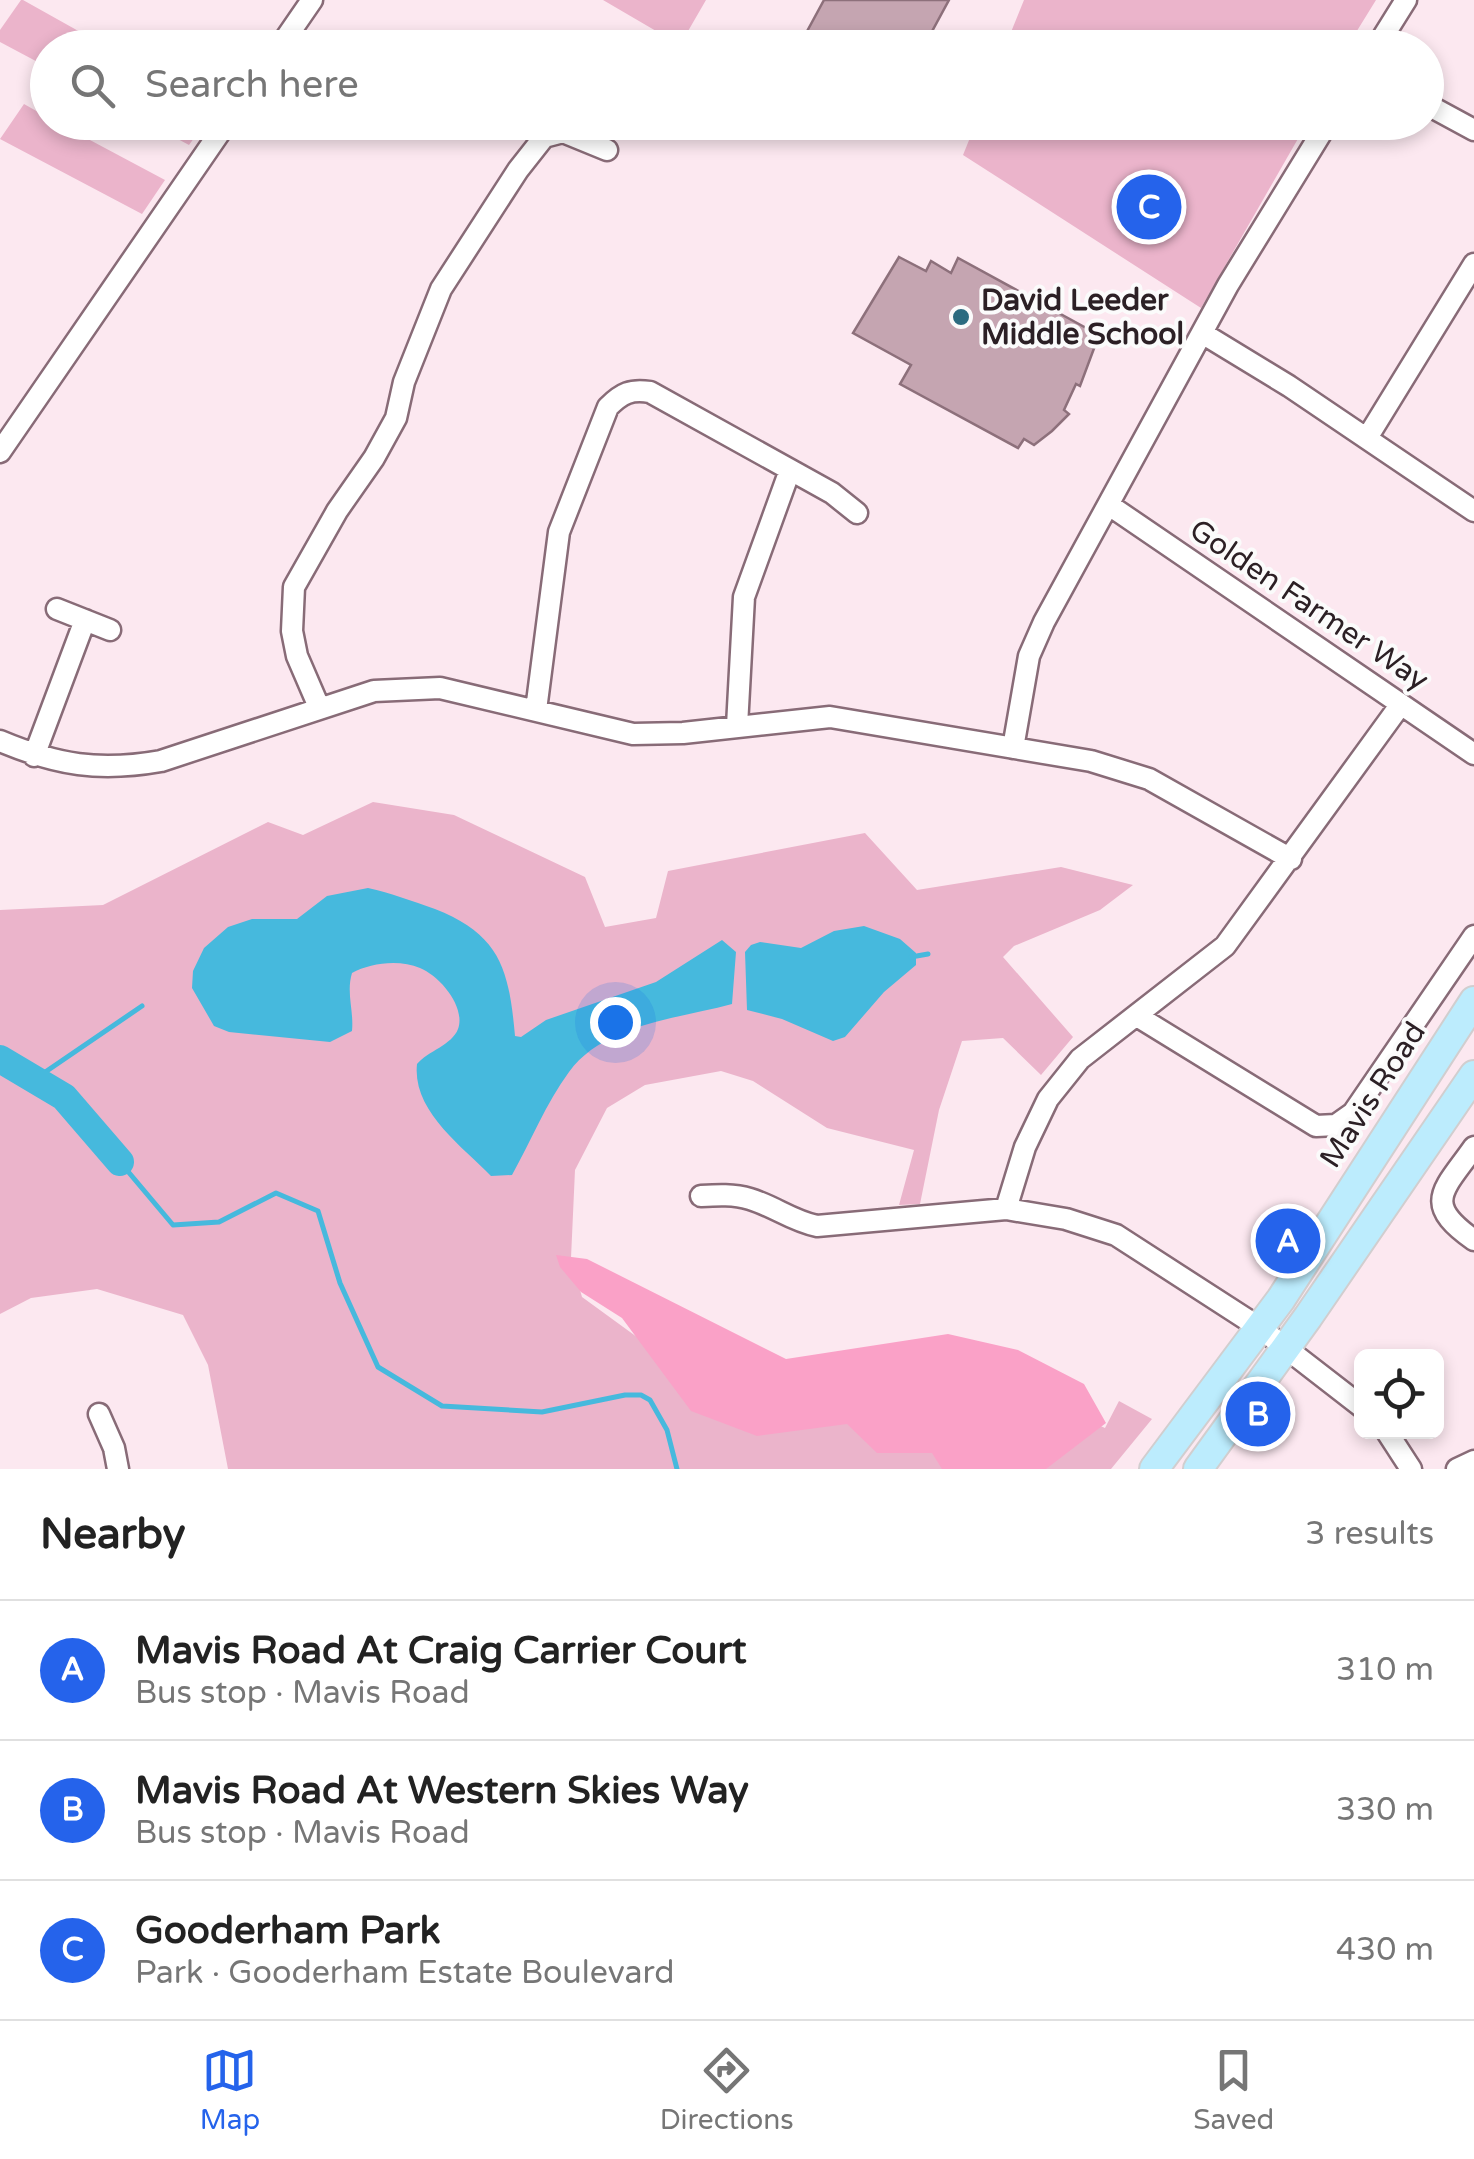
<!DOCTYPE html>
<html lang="en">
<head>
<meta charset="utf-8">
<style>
	body { margin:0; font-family:"Varela Round",sans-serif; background:#f6f6f6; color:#222 }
	.controls { position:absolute; right:30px; bottom:30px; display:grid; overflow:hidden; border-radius:15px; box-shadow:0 5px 15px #0003 }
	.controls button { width:90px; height:90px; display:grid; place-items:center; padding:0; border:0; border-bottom:2px solid #e0e0e0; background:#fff; color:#222; font:50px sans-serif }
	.you { position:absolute; left:615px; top:1022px; width:35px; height:35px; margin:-25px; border:8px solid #fff; border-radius:50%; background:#1a73e8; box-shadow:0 0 0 15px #1a73e833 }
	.badge { display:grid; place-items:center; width:65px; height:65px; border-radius:50%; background:#2563eb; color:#fff; font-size:32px; font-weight:700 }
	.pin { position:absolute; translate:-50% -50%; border:5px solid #fff; box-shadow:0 2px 10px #0006 }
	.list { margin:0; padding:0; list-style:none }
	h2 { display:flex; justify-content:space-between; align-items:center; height:130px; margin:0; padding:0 40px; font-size:42px }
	h2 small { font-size:32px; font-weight:400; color:#767676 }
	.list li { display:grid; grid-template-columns:65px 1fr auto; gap:30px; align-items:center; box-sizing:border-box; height:140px; padding:0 40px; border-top:2px solid #e0e0e0 }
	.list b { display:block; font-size:38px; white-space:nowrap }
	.list p { margin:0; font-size:32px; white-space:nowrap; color:#767676 }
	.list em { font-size:32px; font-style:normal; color:#767676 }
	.icon { flex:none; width:55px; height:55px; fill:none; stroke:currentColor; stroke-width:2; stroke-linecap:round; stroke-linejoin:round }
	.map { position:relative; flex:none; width:1474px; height:1469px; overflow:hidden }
	.search { position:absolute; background:#fff; box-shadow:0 5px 15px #0003; left:30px; right:30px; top:30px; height:110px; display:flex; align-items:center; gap:25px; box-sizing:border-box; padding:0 35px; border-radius:55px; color:#767676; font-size:38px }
	.sheet { height:550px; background:#fff }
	nav { display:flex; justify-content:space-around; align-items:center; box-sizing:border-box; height:140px; border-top:2px solid #e0e0e0; background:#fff; font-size:28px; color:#767676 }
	nav a { display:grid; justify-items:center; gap:5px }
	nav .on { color:#2563eb }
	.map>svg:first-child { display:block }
</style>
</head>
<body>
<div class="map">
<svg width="1474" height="1469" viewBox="0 0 1474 1469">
	<rect width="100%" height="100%" fill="#fce8f0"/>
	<!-- green -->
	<path fill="#ebb4cb" d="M21,0h2l84,47 -59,1 -1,19 -47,-25v-12z
		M603,0h103l-26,45z
		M1024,0h352l-29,47h-342z
		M24,104l23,13 1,5 10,1 107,57 -23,34 -142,-75z
		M148,123l57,-1v1l-16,22z
		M976,123v-1l331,1 -106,185 -238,-153z
		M373,802l81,13 131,62 20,50 51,-9 12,-47 197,-38 52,57 144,-23 72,18 -33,25 -86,36 -11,11 70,80 -32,38 -38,-37 -41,3 -23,69 -19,94 -21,1 15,-55 -87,-22 -74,-47 -32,-10 -76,14 -38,23 -32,62 -4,88 11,39 92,67 389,45 42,19 14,-27 33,18 -41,50h-883l-20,-104 -25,-50 -86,-26 -66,9 -31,16v-404l103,-5 165,-83 35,13z"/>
	<!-- forest -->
	<path fill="#faa1c7" d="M556,1255l31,4 199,100 162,-25 70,16 66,34 22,39 -60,46h-104l-10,-16h-55l-30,-29 -90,12 -66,-25 -69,-93 -41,-26 -21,-25z"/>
	<!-- water -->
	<path fill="#46b9dd" d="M368,888c23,5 44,13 67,21 66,26 74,61 80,127l6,1 25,-17 110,-38 66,-42 14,12 -4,52c-54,15 -127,19 -163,68 -23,31 -38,69 -57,103l-21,1c-29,-30 -79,-65 -74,-112 11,-13 35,-19 41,-35 8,-22 -18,-53 -38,-61 -21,-9 -50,-5 -68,5 -6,20 2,37 0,58l-22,11 -101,-10 -15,-6 -22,-38 1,-17 11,-23 24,-21 24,-8h45l30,-23z
		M864,926l36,13 16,14v12l-32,27 -39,45 -12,4 -51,-22 -35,-9 -2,-58 6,-7 9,-3 41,6 33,-17z"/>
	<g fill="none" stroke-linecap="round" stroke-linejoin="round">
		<!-- stream -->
		<path stroke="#46b9dd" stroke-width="5" d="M911,957l17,-3
			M35,1079l107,-73
			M120,1162l53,63 46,-3 57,-29 42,18 22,72 38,84 64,39 100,6 83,-17h16l9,5 17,30 10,39"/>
		<!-- river -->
		<path stroke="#46b9dd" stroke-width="28" d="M0,1059l64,38 56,65"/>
	</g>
	<!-- building -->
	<path fill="#c5a5b1" stroke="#8d707b" stroke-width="2.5" d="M824,0h125l-26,48h-125z
		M899,257l27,14 5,-10 20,12 7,-15 141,77 -19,51 -4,-2 -12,26 5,4 -17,17 -18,14 -10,-6 -6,9 -118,-64 11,-19 -58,-32z"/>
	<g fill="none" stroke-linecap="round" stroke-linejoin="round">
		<!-- minor casing -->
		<g stroke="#886b77" stroke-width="25">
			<path id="minor" d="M279,48l33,-48
				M1376,48l30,-48
				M1426,104l48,26
				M1202,333l87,53 185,125
				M1367,438l107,-174
				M0,452l227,-330
				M1109,505l365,249
				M57,609l53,21
				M319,707l-22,-51 -5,-25 2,-44 43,-76 37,-53 22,-40 8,-36 37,-93 77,-119 26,-33 19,-5 44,18
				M536,710l23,-178 49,-125c14,-14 23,-18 42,-15l182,101 25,20
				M737,726l7,-129 46,-127
				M0,741c57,24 99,31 161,20l213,-70 66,-3 193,46 50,-1 147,-16 261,44 58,18 142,80
				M1013,748l16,-92 15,-34 184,-337 100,-163
				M34,756l51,-136
				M1137,1016l179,110 20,-1 17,-12 121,-177
				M1474,1147c-30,43 -53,56 0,93
				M701,1196c16,-1 33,-2 49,3 24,7 42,22 67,27l189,-17 60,10 50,16 144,93 102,79
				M1006,1209l19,-62 23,-48 32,-40 145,-113 176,-242
				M99,1414l15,34 4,21
				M1387,1432l24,37
				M1457,1469l17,-8"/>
		</g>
		<!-- major casing -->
		<g stroke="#d1cecf" stroke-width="32">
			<path id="major" d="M1154,1469l127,-170 193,-298
				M1198,1469l110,-152 166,-242"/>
		</g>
		<!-- minor -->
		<use href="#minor" stroke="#fff" stroke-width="20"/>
		<!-- major -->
		<use href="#major" stroke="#bcecfd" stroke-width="28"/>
	</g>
	<!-- markers -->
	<circle fill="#2c6b80" stroke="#fbfbfb" stroke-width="4" cx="961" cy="317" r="10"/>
	<g text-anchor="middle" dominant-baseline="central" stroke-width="8" stroke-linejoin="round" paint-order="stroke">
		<!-- poi labels -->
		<g font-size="30" font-weight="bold" fill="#2c2025" stroke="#fbfbfb" text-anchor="start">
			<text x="981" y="300">David Leeder<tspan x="981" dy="34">Middle School</tspan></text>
		</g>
		<!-- street labels -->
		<g font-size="30" fill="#2c2025" stroke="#fbfbfb">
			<text transform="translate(1309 605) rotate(34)">Golden Farmer Way</text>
			<text transform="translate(1373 1095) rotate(-57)">Mavis Road</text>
		</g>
	</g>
</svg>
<div class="controls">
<button><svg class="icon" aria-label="locate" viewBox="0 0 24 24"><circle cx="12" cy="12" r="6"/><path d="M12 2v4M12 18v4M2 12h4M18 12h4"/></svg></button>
</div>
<div class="you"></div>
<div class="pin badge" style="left:1288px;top:1241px">A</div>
<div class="pin badge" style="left:1258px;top:1414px">B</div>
<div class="pin badge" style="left:1149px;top:207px">C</div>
<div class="search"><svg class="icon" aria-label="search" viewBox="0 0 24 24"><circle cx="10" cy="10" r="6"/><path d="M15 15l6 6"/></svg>Search here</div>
</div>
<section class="sheet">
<h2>Nearby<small>3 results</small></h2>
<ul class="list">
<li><span class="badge">A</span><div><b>Mavis Road At Craig Carrier Court</b><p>Bus stop · Mavis Road</p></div><em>310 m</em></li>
<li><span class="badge">B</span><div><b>Mavis Road At Western Skies Way</b><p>Bus stop · Mavis Road</p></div><em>330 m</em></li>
<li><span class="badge">C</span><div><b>Gooderham Park</b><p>Park · Gooderham Estate Boulevard</p></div><em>430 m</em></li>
</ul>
</section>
<nav>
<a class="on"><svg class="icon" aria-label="map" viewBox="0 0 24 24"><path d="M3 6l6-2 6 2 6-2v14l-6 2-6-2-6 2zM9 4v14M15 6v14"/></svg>Map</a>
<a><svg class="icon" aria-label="directions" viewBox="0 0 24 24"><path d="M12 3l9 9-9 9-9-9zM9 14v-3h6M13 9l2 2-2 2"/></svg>Directions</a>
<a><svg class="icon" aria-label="saved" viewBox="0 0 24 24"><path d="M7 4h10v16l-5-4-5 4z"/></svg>Saved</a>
</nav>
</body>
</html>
